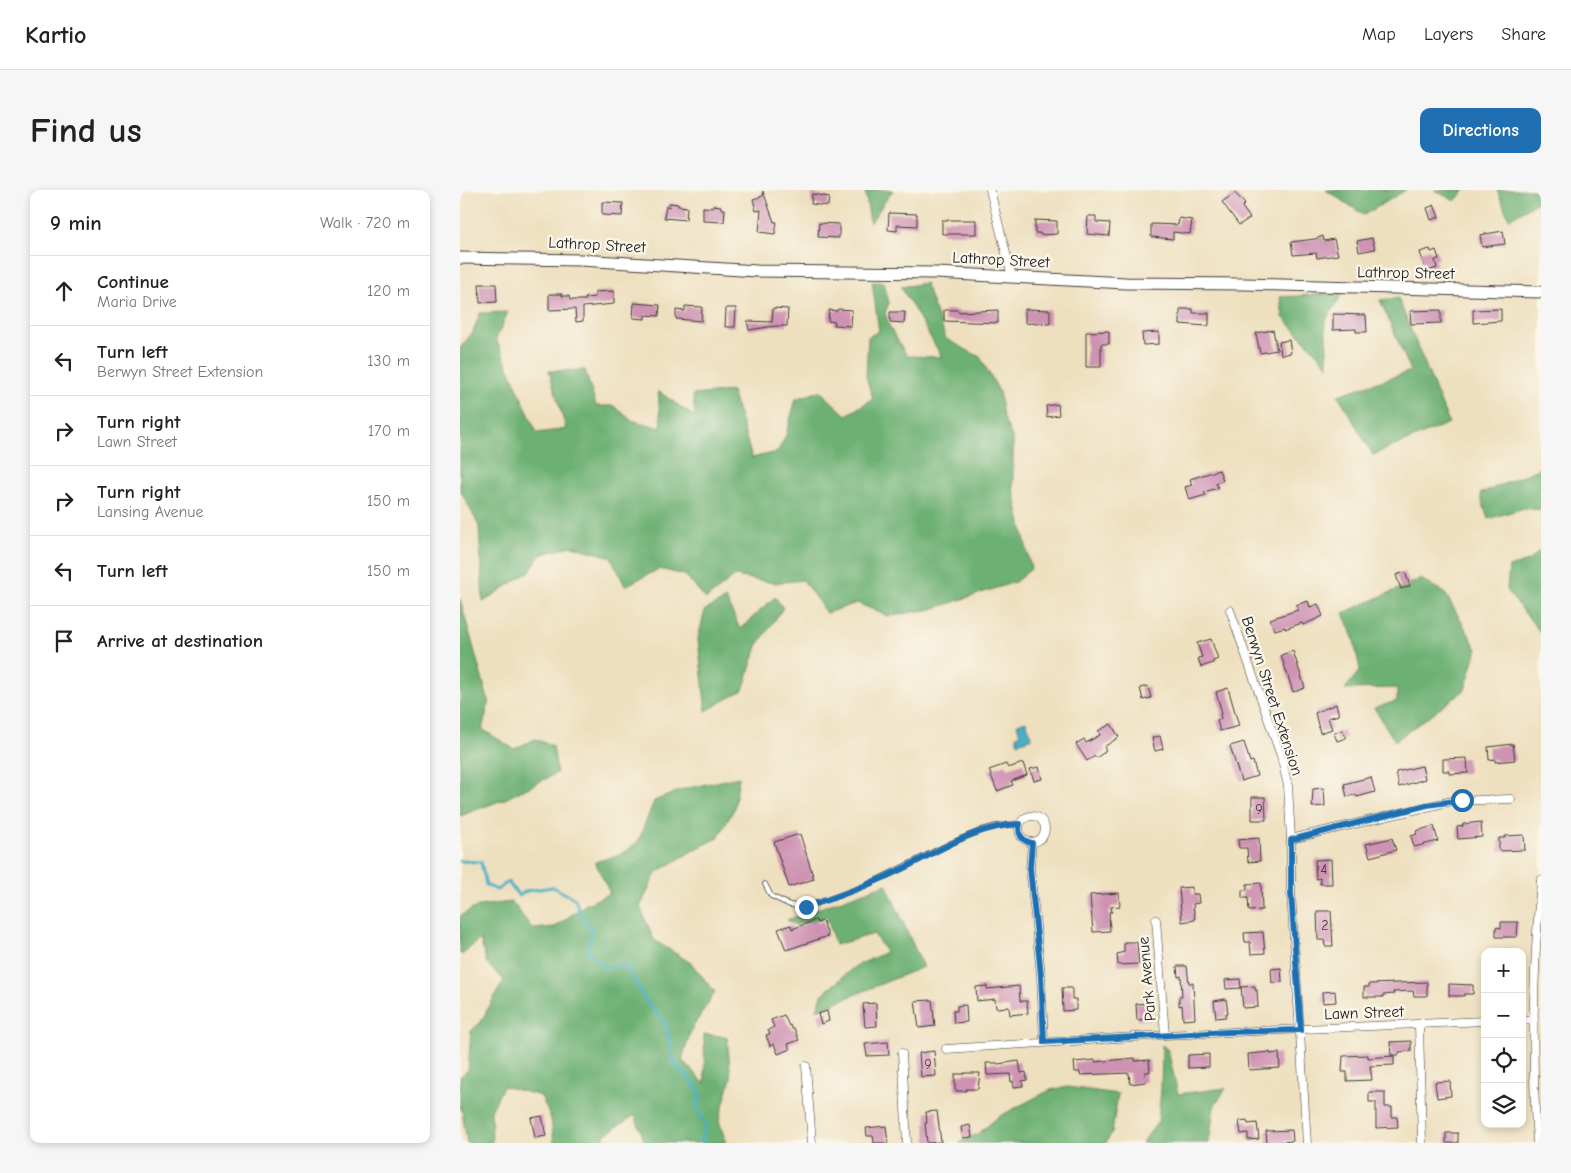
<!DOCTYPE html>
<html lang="en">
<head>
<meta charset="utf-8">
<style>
	body { margin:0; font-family:"Comic Neue",sans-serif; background:#f6f6f6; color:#222 }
	.controls { position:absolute; right:15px; bottom:15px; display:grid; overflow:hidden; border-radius:10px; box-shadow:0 2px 8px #0003 }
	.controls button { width:45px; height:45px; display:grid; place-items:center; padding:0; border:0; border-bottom:1px solid #e0e0e0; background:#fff; color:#222; font:25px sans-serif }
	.stop { position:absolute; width:15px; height:15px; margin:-11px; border:4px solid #1f6fb2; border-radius:50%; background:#fff }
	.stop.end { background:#1f6fb2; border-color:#fff; box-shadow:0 1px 5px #0008 }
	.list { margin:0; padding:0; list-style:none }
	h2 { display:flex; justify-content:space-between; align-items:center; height:65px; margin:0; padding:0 20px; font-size:21px }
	h2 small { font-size:16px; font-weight:400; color:#767676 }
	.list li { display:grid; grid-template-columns:32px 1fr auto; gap:15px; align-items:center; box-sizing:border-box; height:70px; padding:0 20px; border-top:1px solid #e0e0e0 }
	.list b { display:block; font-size:19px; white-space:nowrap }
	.list p { margin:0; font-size:16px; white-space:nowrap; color:#767676 }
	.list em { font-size:16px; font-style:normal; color:#767676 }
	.icon { flex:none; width:28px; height:28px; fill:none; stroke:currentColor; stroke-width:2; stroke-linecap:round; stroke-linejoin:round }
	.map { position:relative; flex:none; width:1081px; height:953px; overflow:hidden; border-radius:10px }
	header { display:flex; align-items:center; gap:30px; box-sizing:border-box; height:70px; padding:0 25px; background:#fff; border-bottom:1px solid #e0e0e0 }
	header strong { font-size:24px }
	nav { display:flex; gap:28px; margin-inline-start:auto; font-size:18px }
	.intro { display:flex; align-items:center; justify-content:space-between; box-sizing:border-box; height:120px; padding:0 30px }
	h1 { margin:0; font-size:35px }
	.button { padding:12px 22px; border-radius:10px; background:#1f6fb2; color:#fff; font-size:18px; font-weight:700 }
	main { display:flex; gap:30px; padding:0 30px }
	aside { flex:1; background:#fff; border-radius:10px; box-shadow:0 2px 8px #0003 }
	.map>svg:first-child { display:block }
</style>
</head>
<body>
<header>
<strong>Kartio</strong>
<nav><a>Map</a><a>Layers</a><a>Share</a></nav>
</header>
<div class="intro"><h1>Find us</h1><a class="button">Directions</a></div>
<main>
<aside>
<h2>9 min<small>Walk · 720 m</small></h2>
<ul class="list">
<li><svg class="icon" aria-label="ahead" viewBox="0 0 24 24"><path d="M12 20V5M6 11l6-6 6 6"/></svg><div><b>Continue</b><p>Maria Drive</p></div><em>120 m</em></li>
<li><svg class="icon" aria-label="left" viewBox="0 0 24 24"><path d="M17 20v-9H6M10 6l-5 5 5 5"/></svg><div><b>Turn left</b><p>Berwyn Street Extension</p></div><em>130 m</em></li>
<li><svg class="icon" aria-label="right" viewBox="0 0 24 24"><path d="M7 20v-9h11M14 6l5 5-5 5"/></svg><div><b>Turn right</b><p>Lawn Street</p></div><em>170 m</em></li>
<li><svg class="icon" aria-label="right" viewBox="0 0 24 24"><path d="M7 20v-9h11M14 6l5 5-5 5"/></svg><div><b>Turn right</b><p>Lansing Avenue</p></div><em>150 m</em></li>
<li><svg class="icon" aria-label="left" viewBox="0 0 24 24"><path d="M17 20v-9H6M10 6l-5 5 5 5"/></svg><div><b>Turn left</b></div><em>150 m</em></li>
<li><svg class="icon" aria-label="arrive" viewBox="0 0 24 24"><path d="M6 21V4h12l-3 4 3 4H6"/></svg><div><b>Arrive at destination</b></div></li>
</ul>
</aside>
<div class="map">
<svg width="1081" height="953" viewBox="0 0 1081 953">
	<rect width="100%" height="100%" fill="#fbf7ec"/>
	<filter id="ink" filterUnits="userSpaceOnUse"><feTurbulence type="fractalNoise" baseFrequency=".02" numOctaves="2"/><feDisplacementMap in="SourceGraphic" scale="10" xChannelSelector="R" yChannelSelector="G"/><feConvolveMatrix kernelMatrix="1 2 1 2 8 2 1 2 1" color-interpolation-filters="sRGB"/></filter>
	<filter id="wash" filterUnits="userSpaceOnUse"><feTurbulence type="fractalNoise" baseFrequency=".0096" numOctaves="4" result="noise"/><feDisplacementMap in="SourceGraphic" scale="20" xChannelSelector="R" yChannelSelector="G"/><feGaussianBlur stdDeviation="1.12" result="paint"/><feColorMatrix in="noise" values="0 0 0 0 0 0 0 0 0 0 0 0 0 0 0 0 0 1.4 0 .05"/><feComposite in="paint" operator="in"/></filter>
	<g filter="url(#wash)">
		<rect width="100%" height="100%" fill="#eee0bf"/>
		<!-- forest -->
		<path fill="#6db073" stroke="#446648" d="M405,0h28l-23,33z
			M866,0h80l-42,25z
			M974,0h31l-10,11z
			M1037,0h44v10l-32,19z
			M412,92h12l5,21 -4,10 5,15 17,28 35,1 -41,-70 24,-4 21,56 34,18 19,34 4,26 10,22v48l18,82 -16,13 -83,27 -44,7 -31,-13 -31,10 -23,-33 -29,3 -39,-7 -29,23 -21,-24 -26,-6 -34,17 -14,-29 -39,-11 -32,9 -10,16 -47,31 -4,-76 -19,-37v-141l13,-16 7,-19 28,-1 -12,27 41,94 29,-4 -17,-58 36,-1 11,36h18l17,14 30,8 -3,-37 37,26 -2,-22 39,-4 20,67 25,-6 8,-14 11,-39 24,-8 26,24 27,-16 -7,-22 2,-40 11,-6z
			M883,103l-18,29 3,44 -45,-49 -3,-20z
			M938,108l51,125 -76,32 -35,-60 73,-24 -31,-71z
			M1081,278v42l-17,-2 -36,11 -8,-25z
			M1081,359v84l-34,-42 2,-24 20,-6z
			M961,389l24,14 32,56 -12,41 -70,51 -21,-33 23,-7v-13l-52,1 15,-19 -6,-30 -11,-27z
			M315,407l8,11 -26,38 -14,44 -37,21 -8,-72 7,-29 21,-11 14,30z
			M0,409l29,104 -7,26 32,20 21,-10 18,7 4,27 -52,26 -45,17z
			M279,587l-5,32 -16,29 -26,13 -36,22 -16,34 14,33 37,23 24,29 -24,38 -9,30 23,24 -1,-50 23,3 4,41 -12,42 7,23h-81l-10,-28 -31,20v8h-50l-3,-24 -10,-23 -38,-10 -12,25 1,32h-25l-5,-32 -2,-5v-29l8,-7 3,-39 9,-8 24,-43 -17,-16 -7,-25 -17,15h-3v-38l18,-10 34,-4 21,27 22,-2 30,-22 25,-12 -15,-31 26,-8 17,-12 16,-41 30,-12z
			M426,694l37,83 -106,43 5,-15 32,-28 32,-15 -12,-18 -39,11 -8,-28 -32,8 -8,-5z
			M702,855l6,5 10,44 48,-6 -12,19 -5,36h-67l16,-21 3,-32z
			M608,897l50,7 -6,38 -6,11h-147l19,-9 20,-17 52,-27z"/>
		<!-- water -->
		<path fill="#47b0c6" stroke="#326671" d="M566,531l6,17 -14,5 -2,-7 4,-1 -3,-11z"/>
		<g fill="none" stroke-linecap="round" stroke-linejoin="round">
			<!-- stream -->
			<path stroke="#47b0c6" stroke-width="3" d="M0,671l21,1 5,23 11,5 11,-8 11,14 7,-5 27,-4 22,12 6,17 11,13 -4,22 16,16 22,-2 18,33 22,26 9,42 11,9 14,17 -3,16 9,18 -6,14 4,3"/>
		</g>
		<g id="blocks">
			<!-- building -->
			<path fill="#ce92b2" d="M303,1l11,31h3l-2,12 -16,-2 2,-22 -5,1 -3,-12 10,-3z
				M775,3l10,11 -3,3 8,11 -11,7 -17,-23z
				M352,4l17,3 -1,9 -17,-2z
				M142,12l21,1 -1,13 -20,-1z
				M209,13l9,1v2l9,1 -1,13 -22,-2 2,-12 3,1z
				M253,15l8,1v3h4l-1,13 -21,-1v-14l10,1z
				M974,15l5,12 -8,3 -4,-12z
				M429,23l28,1v12l-20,-1v6l-9,-1z
				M628,26h8v6l14,1 -1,13 -22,-2z
				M719,28l13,2 -2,14 -17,-2v7l-22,-2v-13l27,1z
				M482,30h34v14h-34z
				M575,30l22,1v13l-17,1v-2h-5z
				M359,33l20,1v14l-21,-1z
				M1043,41l2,13 -23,3 -2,-12z
				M863,46l1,5 10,-2 4,16 -21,3 -1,-5 -23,2 -2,-13 24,-3z
				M912,48l3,11 -16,3 -2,-11z
				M970,59l1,3 5,-2 3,9 -4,1 2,8 -11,4 -6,-20z
				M19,94h17l1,18 -17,1z
				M154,101v13l-31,3v14l-7,1 -1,-13 -26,1v-16h13v2h7l1,4h16l-1,-2 10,-1v-5z
				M174,113l26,2 -1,11 -14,-1v4l-12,-1z
				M225,116l17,1 -1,14 -25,-2v-9l9,1z
				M266,118h10l-1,19h-10z
				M313,118l15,1 -1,17h-12l-26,4 -2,-9 25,1z
				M378,119l14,1 -1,16 -17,-1 1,-3 -7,-1 1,-11 8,1z
				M565,119l25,1v14l-25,-1z
				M720,119h13v4h16v12l-2,1 -27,-2z
				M1041,119v12l-28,2v-13z
				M484,120h14v2l40,-2v13l-54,-2z
				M981,120v13l-30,1 -1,-13z
				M430,122h15l-1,11 -14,-1z
				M873,124l33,1 1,17h-11v-3l-23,1z
				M813,140l4,20 -17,3 -4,-20z
				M649,141v13h-8v23h-15v-35z
				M699,142v12l-16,1 -1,-12z
				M829,150l2,13 -10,2 -2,-13z
				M598,214l1,11 -12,2 -1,-11z
				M759,280l4,10 -7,3 2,5 -14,4 2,3 -17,5 -4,-13 7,-2 -2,-6z
				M945,382l5,14 -9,3 -5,-14z
				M848,411l2,6 8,-3 5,12 -20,9 -1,-2 -17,6v-2l-10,3 -5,-11 28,-9 -2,-5z
				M751,449l7,20 -5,2v2l-12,4 -3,-9 4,-1 -5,-14z
				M833,461l12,37 -12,4 -12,-37z
				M688,496l3,12 -8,2 -3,-12z
				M768,498l11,38 -19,5 -3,-11 4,-1 -1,-6h2l-6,-21z
				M876,514l3,11 -11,3 4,11 -12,4 -5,-20z
				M651,534l8,13 -15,10 2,4 -10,7 -1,-2 -8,5 -11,-17 8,-5 2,4 14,-8 -2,-4z
				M883,540l3,8 -9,3 -3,-8z
				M700,546l3,13 -8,2 -3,-13z
				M784,552l6,20 3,-1 4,15 -16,5 -11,-35z
				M1053,554l2,16 -20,2v-3l-6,1 -1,-13z
				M1007,568l1,15 -19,1v-3h-6v-12z
				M563,573l4,12 -16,6 2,4 -16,6 -8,-21 17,-6 2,4z
				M962,576l3,13 -26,8 -3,-15z
				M579,577l3,12 -8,2 -4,-12z
				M911,587l4,15 -18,5 -1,-3 -9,3 -3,-13z
				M864,598l1,18 -13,1 1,-18z
				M792,607h13l1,23h-14z
				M1021,632l1,15 -24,2 -1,-12 6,-1v-2z
				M974,636l4,15 -24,6 -3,-11 6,-2 -1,-3z
				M340,644l14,45 -25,8 -15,-45z
				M1064,645l1,15 -26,1v-13h6v-2z
				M799,648l1,23 -12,1 -1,-14h-8l-1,-8z
				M932,648l4,12 -26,7 -4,-13z
				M871,669l1,25h-12v-6l-4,1 -1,-19z
				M801,693l1,27 -13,1 -1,-13h-6v-8h5v-6z
				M732,697v7h6l1,9 -6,1 2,16 -13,2 -3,-34z
				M659,703l1,13 -9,1 1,5h-3l1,19 -17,1 -3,-37z
				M857,721h14l2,35h-8l-1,-6h-6z
				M356,730l1,3 6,-2 5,15 -42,14 -8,-21 13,-4 1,4z
				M1041,732h17l-1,15h-21v-10l5,1z
				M803,742l2,21 -14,1 -1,-12h-5l-1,-9z
				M664,752h13l2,22 -21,1 -1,-11 7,-2z
				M717,776h10l2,17h4l2,36 -12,1 -1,-15 -3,1v-9h3l-1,-21 -3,1z
				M821,778l1,14 -10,1 -1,-14z
				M780,789l1,9 -15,1 -1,-9z
				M967,792v14h-13l-1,-5 -20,1 1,2 -11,1v2h-19v-10h5v-3z
				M989,794l24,1v9h-9v2h-15z
				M527,796v3l32,-3 1,15h7l1,12 -18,2 -1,-8 -13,1 -1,-9 -18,2 -1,-14z
				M795,796v4h2l1,17 -15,1 -2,-21z
				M602,798h10v11h4v11l-13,1z
				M875,801l1,11 -13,1 -1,-11z
				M766,809l2,14h-2v4l-10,1 -2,-17z
				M472,810l3,26 -16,2 -4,-27z
				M416,813l1,23 -12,1 -2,-23z
				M690,813l1,16 -14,1 -1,-16z
				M506,815l1,17 -13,1 -1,-12h4v-5z
				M367,821l2,10 -8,3 -3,-10z
				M324,825l5,11 1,-1 2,4 2,-1 5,12 -11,4 2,5 -12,5 -4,-10 -4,2 -4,-11 4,-1 -2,-4 6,-3 -3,-7z
				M951,851v10l-12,1v3h-8l-1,-13z
				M428,852l1,13 -22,1 -2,-12z
				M474,861l2,25 -15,1 -2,-24z
				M810,862v2l9,-1 1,15 -31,2 -1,-16z
				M749,864v13l-21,1v-13z
				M908,865v3l26,-2v9l-24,1 2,14 -25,1v-9h-5l1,-16z
				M675,868v3l14,-1 1,12h-5l1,10 -16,2 -1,-11 -49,2v-3h-5l-1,-10 21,-2v2z
				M559,871l2,12 5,-1 1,8 -5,1 1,5 -9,1 -1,-6 -2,1 -1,-8 -23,1 -1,-12h11l1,1z
				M504,883h16l-2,16h-12v2h-9v-1h-2v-16h9z
				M990,891l1,15 -14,2 -2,-16z
				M909,902h16v15h7v10h5l1,10 -22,1v-26h-7z
				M477,921l4,31 -14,1 -2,-20h2l-1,-11z
				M82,926l4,20 -11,2 -4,-20z
				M787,930l1,4 9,-1 2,16 -11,1v-7l-7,1 -2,-13z
				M510,935l2,12 -9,1 -2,-11z
				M426,936l2,17h-14l-1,-7h-6l-1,-8z
				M832,940l1,11 -26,2 -1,-12z
				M986,943h12v10h-12z"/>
		</g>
	</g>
	<g filter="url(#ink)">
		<use href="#blocks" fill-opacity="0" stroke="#3c3934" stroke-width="1"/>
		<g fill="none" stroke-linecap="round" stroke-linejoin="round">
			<!-- lane casing -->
			<g stroke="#3c3934" stroke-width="5.5">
				<path id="lane" d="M305,694l6,12 19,9 16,2 59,-21 86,-43 31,-13 14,-4 24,-2"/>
			</g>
			<!-- street casing -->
			<g stroke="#3c3934" stroke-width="9">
				<path id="street" d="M530,0l22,87
					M770,420l51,146 7,30 3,53v54l16,250
					M559 639a13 13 0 1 1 26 0a13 13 0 1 1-26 0Z
					M831,649l161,-38 59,-2
					M572,653l-2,25 11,107 3,67
					M696,730l9,115
					M1062,830l12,-1
					M959,835l3,118
					M486,859l219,-14 320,-14
					M442,863l5,90
					M346,876l6,77
					M1077,953c-6,-88 -4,-176 4,-263"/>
			</g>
			<!-- secondary casing -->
			<g stroke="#3c3934" stroke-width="13">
				<path id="secondary" d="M0,68l121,2 176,11 179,2 190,10 119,1 296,8"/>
			</g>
			<!-- lane -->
			<use href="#lane" stroke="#fff" stroke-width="4"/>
			<!-- street -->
			<use href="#street" stroke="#fff" stroke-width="8"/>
			<!-- secondary -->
			<use href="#secondary" stroke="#fff" stroke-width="11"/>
		</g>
	</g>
	<g fill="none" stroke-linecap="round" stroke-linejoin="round" filter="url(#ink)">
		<!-- route -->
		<path stroke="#1f6fb2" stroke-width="6" d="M346,717c35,-11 68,-24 100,-40 38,-19 70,-41 114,-43 -3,10 2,17 12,19l-2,25 11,107 3,67 184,-10 73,-2 -10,-137v-53l136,-35 35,-5"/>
	</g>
	<g text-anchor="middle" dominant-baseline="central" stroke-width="4.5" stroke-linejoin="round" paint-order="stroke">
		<!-- number labels -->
		<g font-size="14" fill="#483a42">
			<text x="799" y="619">9</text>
			<text x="864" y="679">4</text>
			<text x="865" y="735">2</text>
			<text x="468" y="874">9</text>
		</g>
		<!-- street labels -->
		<g font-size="16" fill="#1c1c1c" stroke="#fbf7ec">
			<text transform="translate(137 55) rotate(3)">Lathrop Street</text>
			<text transform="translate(541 70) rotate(3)">Lathrop Street</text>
			<text transform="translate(946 83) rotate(1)">Lathrop Street</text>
			<text transform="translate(812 506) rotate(72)">Berwyn Street Extension</text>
			<text transform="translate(687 789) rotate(-95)">Park Avenue</text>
			<text transform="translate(904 823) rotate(-2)">Lawn Street</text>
		</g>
	</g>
</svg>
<div class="controls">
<button>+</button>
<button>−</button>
<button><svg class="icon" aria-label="locate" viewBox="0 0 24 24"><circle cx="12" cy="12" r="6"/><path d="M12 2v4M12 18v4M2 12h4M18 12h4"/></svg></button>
<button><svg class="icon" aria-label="layers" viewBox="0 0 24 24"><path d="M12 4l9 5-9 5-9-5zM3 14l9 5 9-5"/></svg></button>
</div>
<div class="stop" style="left:1002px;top:610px"></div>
<div class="stop end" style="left:346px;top:717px"></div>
</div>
</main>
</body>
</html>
